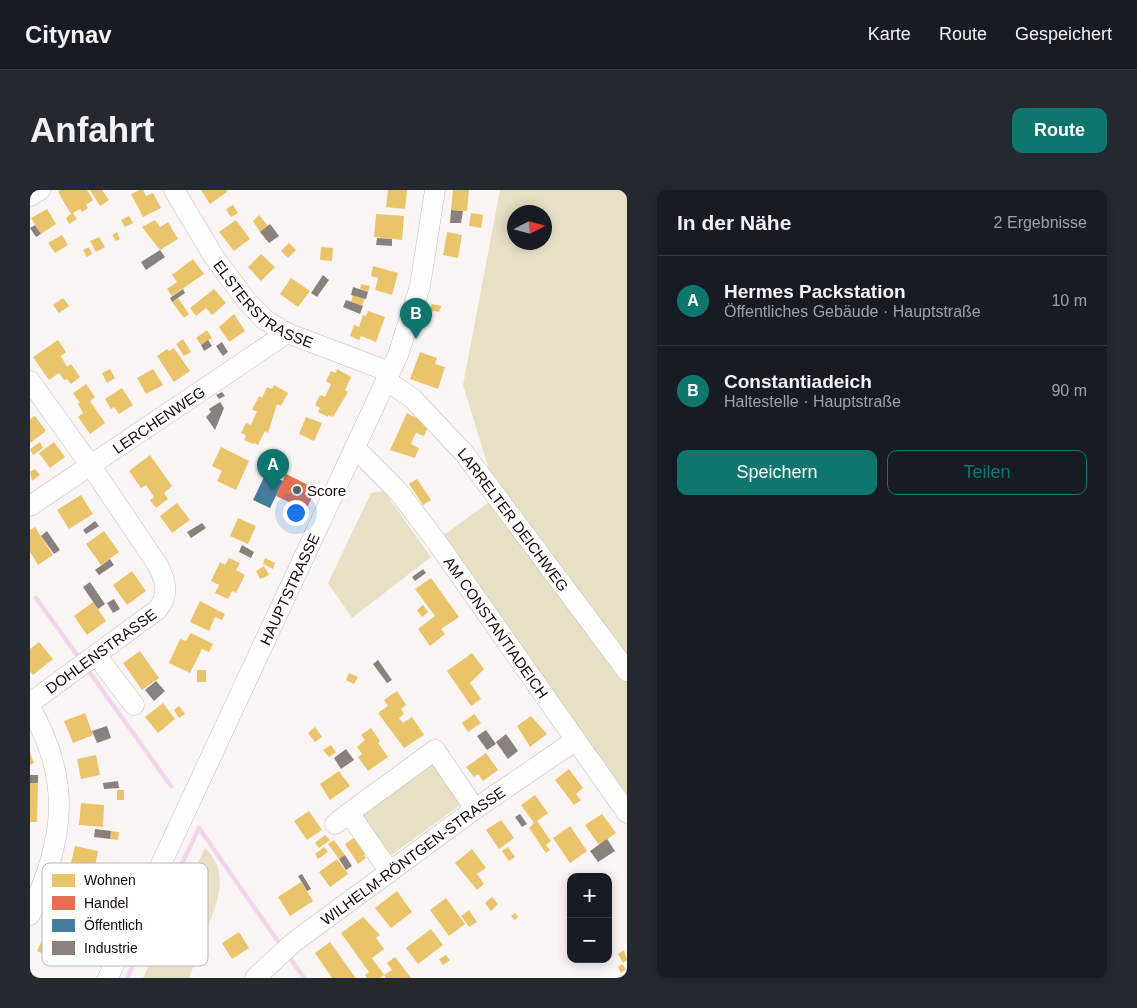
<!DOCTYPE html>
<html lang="de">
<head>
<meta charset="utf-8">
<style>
	body { margin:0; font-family:Arial,sans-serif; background:#242831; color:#f1f3f6 }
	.controls { position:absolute; right:15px; bottom:15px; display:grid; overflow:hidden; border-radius:10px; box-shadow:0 2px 12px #0003 }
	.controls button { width:45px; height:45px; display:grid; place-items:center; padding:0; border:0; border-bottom:1px solid #363941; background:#171b24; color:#f1f3f6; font:25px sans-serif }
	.compass { position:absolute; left:477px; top:15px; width:45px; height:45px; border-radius:50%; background:#171b24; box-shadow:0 2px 12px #0003; rotate:84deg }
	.you { position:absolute; left:265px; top:322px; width:18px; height:18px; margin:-12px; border:4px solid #fff; border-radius:50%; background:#1a73e8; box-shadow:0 0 0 8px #1a73e833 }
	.badge { display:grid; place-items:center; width:32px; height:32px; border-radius:50%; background:#0f766e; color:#fff; font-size:16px; font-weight:700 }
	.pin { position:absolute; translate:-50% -41px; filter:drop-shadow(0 1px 2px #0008) }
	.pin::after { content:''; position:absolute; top:26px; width:18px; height:15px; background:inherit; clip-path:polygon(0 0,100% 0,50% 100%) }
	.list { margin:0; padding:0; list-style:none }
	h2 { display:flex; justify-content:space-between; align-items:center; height:65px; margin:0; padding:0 20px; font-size:21px }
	h2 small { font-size:16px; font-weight:400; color:#9ea1a6 }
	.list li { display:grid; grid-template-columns:32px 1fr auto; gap:15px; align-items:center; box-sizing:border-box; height:90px; padding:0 20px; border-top:1px solid #363941 }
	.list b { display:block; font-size:19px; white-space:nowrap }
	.list p { margin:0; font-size:16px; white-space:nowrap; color:#9ea1a6 }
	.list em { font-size:16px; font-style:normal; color:#9ea1a6 }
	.actions { display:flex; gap:10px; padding:15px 20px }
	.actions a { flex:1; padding:11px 0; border:1px solid #0f766e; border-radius:10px; text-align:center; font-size:18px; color:#0f766e }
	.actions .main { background:#0f766e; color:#fff }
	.map { position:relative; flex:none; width:597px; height:788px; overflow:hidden; border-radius:10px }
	header { display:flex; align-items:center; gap:30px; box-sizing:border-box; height:70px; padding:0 25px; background:#171b24; border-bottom:1px solid #363941 }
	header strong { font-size:24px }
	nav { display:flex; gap:28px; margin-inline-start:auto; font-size:18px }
	.intro { display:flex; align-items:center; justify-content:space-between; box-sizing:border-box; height:120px; padding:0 30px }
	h1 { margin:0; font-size:35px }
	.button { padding:12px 22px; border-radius:10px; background:#0f766e; color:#fff; font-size:18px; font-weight:700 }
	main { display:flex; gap:30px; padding:0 30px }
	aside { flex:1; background:#171b24; border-radius:10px; box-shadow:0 2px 12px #0003 }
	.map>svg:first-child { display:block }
</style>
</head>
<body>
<header>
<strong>Citynav</strong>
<nav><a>Karte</a><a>Route</a><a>Gespeichert</a></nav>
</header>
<div class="intro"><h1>Anfahrt</h1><a class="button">Route</a></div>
<main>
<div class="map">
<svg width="597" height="788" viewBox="0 0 597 788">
	<rect width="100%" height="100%" fill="#faf5f4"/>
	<!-- green -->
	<path fill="#e8e0c5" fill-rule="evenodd" d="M470,0h127v623l-191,-272 61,-45 -34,-111zM484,22h30v30h-30z
		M354,301l47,66 -79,61 -24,-35 43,-90z
		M403,572l30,41 -73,53 -30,-42z
		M175,658c27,26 11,57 0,86l-28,-26z
		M143,723l29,31 -13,34h-46z"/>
	<!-- homes -->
	<path fill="#e9c46a" d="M30,0h27l6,10 -7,5 2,3 -6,4 -2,-3 -7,4 4,6 -8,5 -3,-6 5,-4 -13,-22z
		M60,0h12l7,10 -9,6z
		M110,0h3l3,6 7,-3 8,15 -18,9 -12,-23z
		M171,0h25l1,2 -17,12z
		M358,0h19l-2,19 -19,-2z
		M423,0h16l-2,21 -16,-1z
		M203,15l5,8 -7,4 -5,-8z
		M17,19l9,15 -15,10 -10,-16z
		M441,23l12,2 -2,13 -12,-2z
		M346,24l28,2 -2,24 -28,-3z
		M229,25l9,11 -8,6 -7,-11z
		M99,26l4,7 -8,4 -4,-7z
		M125,30l5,7 8,-5 10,17 -18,11 -18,-23z
		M206,30l14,19 -16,12 -15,-19z
		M87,42l3,7 -4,2 -4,-6z
		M417,42l15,3 -4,23 -15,-3z
		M32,45l6,10 -13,8 -7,-10z
		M69,47l6,10 -9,5 -6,-11z
		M259,53l7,7 -8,8 -7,-7z
		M59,57l3,7 -5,3 -4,-7z
		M291,57l12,1 -1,13 -12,-1z
		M231,64l14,13 -14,14 -13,-14z
		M163,69l11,15 -32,22 -5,-7 10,-7 -5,-7z
		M343,76l25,7 -6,22 -17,-5 3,-12 -7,-2z
		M261,88l19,13 -12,16 -18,-13z
		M331,94l9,2 -2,6 -8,-3z
		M184,99l12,14 -14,12 -6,-7 -10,8 -6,-8z
		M323,105l12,3 -3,8 -11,-4z
		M33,108l6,8 -10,7 -6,-8z
		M148,108l11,16 -5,4 -12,-16z
		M402,114l9,2 -2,6 -9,-2z
		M338,121l17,6 -9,25 -15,-6 -2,4 -9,-4 4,-11 5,2 4,-12 3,1z
		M204,124l11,17 -16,11 -10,-15z
		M177,140l5,8 -11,7 -5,-7z
		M153,149l8,13 -7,4 -8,-12z
		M28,150l8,12 -5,4 6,11 4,-3 9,13 -9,7 -4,-5 -3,1 -5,-7 -10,7 -16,-23z
		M144,158l16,23 -16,11 -17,-26 10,-7 2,2z
		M390,162l17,6 -2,6 10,3 -7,22 -28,-10z
		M80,179l5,9 -8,5 -5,-10z
		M123,179l10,16 -17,9 -9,-16z
		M307,179l14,8 -6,13 3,2 -15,25 -5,-2v2l-10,-5 2,-4 -5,-3 5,-10 5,2 6,-13 -5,-3 5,-10 5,2z
		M56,194l9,13 -5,4 15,22 -15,11 -12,-17 5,-4 -5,-9 2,-1 -7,-10z
		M244,195l14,8 -7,13 -4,-2 -9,29 -3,-2 -7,14 -4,-2 -1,1 -9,-4 2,-5 -5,-2 5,-10 5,2 6,-14 -5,-1 7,-14 3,2 5,-11 5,2z
		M92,198l11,17 -14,9 -5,-7 -3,2 -6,-10z
		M377,223l22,12 -5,11 -8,-3 -3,6 -2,5 8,4 -4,10 -25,-8z
		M5,226l11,15 -16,12v-24z
		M276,227l16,6 -8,18 -15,-7z
		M10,252l3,6 -10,7 -3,-6z
		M24,252l11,15 -15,11 -11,-15z
		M191,257l28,14 -13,29 -19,-9 5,-10 -10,-5z
		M120,265l22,31 -8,7 4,6 -12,9 -6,-8 4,-3 -8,-12 -5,3 -12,-17z
		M5,279l5,6 -8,6 -2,-9z
		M387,289l14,21 -8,5 -14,-21z
		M51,305l12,19 -24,15 -12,-19z
		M147,313l13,17 -18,13 -12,-17z
		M208,328l18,8 -8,18 -18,-8z
		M5,337l18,28 -15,10 -8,-13v-22z
		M74,341l15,21 -18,13 -15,-21z
		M199,368l11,5 -4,7 9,5 -9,18 -4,-2 -4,8 -13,-6 4,-8 -8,-4 9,-19 5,3z
		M235,368l10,5 -2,6 -10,-5z
		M234,376l5,9 -9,4 -4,-8z
		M102,381l14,20 -19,14 -14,-20z
		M401,388l28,39 -18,12 4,5 -15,12 -12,-17 17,-13 -20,-27z
		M170,411l25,13 -3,6 -7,-3 -6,14 -19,-9z
		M63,412l13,19 -19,14 -13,-19z
		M393,415l5,7 -6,5 -5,-7z
		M161,443l22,11 -4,8 -7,-3 -12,24 -21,-10 11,-24 6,2z
		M9,452l14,17 -20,16 -3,-4v-22z
		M110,461l19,27 -17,12 -19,-27z
		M442,463l12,16 -14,14 11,16 -10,7 -24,-35z
		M167,480h9v12h-9z
		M319,483l9,4 -4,7 -8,-4z
		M367,501l9,14 -5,4 3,5 -5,4 4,5 9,-6 12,18 -20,13 -26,-35 10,-7 -4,-6z
		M133,513l12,16 -17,14 -13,-16z
		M149,516l6,8 -6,4 -5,-8z
		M55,523l8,22 -20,8 -9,-22z
		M444,524l7,9 -13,9 -6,-9z
		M501,526l16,18 -17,13 -13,-21z
		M285,537l7,10 -7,5 -7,-9z
		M341,538l9,13 -2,2 10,14 -20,14 -10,-14 4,-3 -5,-7 8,-7 -4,-5z
		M301,555l5,7 -7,5 -6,-7z
		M0,563l4,10 -4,2z
		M456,563l12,17 -15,11 -5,-7 -4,3 -8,-10z
		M66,565l4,20 -19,4 -4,-20z
		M539,579l14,19 -7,6 5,6 -7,5 -19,-25z
		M309,581l11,15 -20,14 -10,-16z
		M0,593h8l-1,39h-7z
		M87,600h7v10h-7z
		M505,605l13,18 -11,8 14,20 -5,4 4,5 -4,3 -17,-25 5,-5 -13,-18z
		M51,613l23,2 -1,22 -24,-2z
		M279,621l13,19 -15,10 -13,-19z
		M572,624l14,19 -17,12 -14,-20z
		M471,630l13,18 -15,11 -13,-19z
		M540,636l17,25 -17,12 -17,-25z
		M81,641l8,1 -1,8 -8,-1z
		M295,645l5,5 -11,8 -4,-5z
		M325,647l11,17 -2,1 2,3 -8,6 -13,-20z
		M304,650l11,15 -6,4 -11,-15z
		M45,656l23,5 -4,21 -24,-5z
		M294,657l4,5 -10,7 -3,-5z
		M478,657l7,10 -6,4 -7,-10z
		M442,659l14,19 -9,6 7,10 -7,6 -22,-27z
		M307,669l11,15 -18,13 -11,-15z
		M271,692l12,19 -23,15 -12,-19z
		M367,701l15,21 -21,16 -16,-20z
		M462,707l6,7 -7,7 -6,-8z
		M416,708l19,26 -16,12 -19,-26z
		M439,720l8,12 -8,5 -8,-11z
		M485,723l3,4 -3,3 -4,-4z
		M333,727l17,18 -4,3 8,11 -12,9 12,17 8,-5 -5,-7 8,-6 16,21h-25l-2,-3 -4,3h-13l-2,-3 4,-3 -28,-39z
		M401,739l12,16 -25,19 -12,-16z
		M16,742l18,8 -9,19 -18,-8z
		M209,742l10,16 -17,11 -10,-16z
		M300,752l25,35 -1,1h-22l-17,-25z
		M594,760l3,10 -4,3 -5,-9z
		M416,765l4,5 -7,5 -4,-6z
		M592,774l4,5 -5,4 -3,-6z
		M0,783l10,5h-10z"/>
	<!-- shops -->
	<path fill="#e76f51" d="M256,284l30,15 -10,21 -30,-14z"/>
	<!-- public -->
	<path fill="#457b9d" d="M236,283l17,8 -13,27 -17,-8z"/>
	<!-- industry -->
	<path fill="#8a817c" d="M421,20l12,1 -2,12h-11z
		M240,34l9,12 -10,7 -9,-11z
		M5,35l6,9 -5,3 -6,-9z
		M347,48l15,1v7l-16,-1z
		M130,60l5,7 -19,13 -5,-8z
		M293,85l6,5 -12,17 -6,-4z
		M323,97l15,5 -2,7 -15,-4z
		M153,99l2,4 -13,9 -2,-4z
		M316,110l17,6 -3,8 -17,-7z
		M178,150l4,6 -8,5 -3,-6z
		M192,152l6,10 -5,4 -7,-10z
		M192,202l3,4 -6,3 -3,-4z
		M190,212l4,6 -9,22 -9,-13 5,-5 -2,-3z
		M65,331l4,5 -13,8 -3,-4z
		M172,333l4,5 -15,10 -4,-6z
		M17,341l13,19 -6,4 -13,-18z
		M212,355l12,7 -3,6 -12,-6z
		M80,369l4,6 -15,10 -4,-5z
		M393,379l3,4 -11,8 -3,-4z
		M60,392l15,22 -7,5 -15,-22z
		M84,409l6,10 -7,4 -6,-10z
		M348,470l14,20 -5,3 -14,-19z
		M126,491l9,10 -11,10 -9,-11z
		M77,536l4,12 -14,5 -5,-12z
		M456,540l10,14 -9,6 -10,-14z
		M476,544l12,17 -10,8 -12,-17z
		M316,559l8,11 -13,9 -7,-11z
		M0,585h8v8h-8z
		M88,591l1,7 -15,1 -1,-6z
		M490,624l7,10 -5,3 -7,-10z
		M65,639l16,2 -1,8 -16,-2z
		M577,649l8,12 -17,11 -8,-11z
		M315,665l7,11 -6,4 -7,-11z
		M272,684l9,15 -4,2 -9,-15z"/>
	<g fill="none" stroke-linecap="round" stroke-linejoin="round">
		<!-- stream -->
		<path stroke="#f4d5ee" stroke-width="4.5" d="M6,408l41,57
			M60,483l81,113
			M260,768l14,20
			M97,788l72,-150 78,112"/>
		<!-- minor casing -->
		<g stroke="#c4bdbc" stroke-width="21">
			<g id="minor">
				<path id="s1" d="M144,0l40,67 32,43 18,19 23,14 103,39"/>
				<path d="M0,6l10,-6"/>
				<path id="s2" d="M356,190l27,19 51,54 163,218"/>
				<path d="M0,191l61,85 66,98c9,16 13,31 0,46l-127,93"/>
				<path id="s3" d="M325,258l43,43 38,50 191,272"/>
				<path id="s4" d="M0,316l257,-173"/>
				<path d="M66,465l38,50"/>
				<path d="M0,517c43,76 34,131 0,208"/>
				<path d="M305,634l14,-11"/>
				<path d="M360,682l-41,-59 86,-63 40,59"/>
				<path id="s5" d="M78,788l290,-623 22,-69 15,-96"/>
				<path id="s6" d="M225,788l39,-36 181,-133 101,-69"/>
			</g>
		</g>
		<!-- minor -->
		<use href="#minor" stroke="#fefefd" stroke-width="20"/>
	</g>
	<!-- markers -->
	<circle fill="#645d5c" stroke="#fff" stroke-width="2" cx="267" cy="300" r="5"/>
	<g text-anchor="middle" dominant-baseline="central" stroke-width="5" stroke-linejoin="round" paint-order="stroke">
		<!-- street labels -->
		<g font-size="15" fill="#130b0a" stroke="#fff">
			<text stroke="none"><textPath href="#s1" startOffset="148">ELSTERSTRASSE</textPath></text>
			<text stroke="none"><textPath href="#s4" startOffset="155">LERCHENWEG</textPath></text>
			<text stroke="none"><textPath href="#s2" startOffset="190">LARRELTER DEICHWEG</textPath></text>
			<text stroke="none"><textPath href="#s5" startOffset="429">HAUPTSTRASSE</textPath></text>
			<text stroke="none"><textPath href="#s3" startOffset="229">AM CONSTANTIADEICH</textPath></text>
			<text transform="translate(71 461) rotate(-36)">DOHLENSTRASSE</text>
			<text stroke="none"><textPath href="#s6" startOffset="200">WILHELM-RÖNTGEN-STRASSE</textPath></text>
		</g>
		<!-- poi labels -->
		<g font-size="15" fill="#130b0a" stroke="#fff" text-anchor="start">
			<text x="277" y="300">Score</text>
		</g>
	</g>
	<!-- legend -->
	<rect x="12" y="673" width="166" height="103" rx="8" fill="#fff" stroke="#b8b6b6" stroke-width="1"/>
	<rect x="22" y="684" width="23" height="13" fill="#e9c46a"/>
	<rect x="22" y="706" width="23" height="14" fill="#e76f51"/>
	<rect x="22" y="729" width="23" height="13" fill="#457b9d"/>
	<rect x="22" y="751" width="23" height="14" fill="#8a817c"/>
	<g font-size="14" fill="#130b0a">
		<text x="54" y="695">Wohnen</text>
		<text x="54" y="718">Handel</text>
		<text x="54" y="740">Öffentlich</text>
		<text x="54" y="763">Industrie</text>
	</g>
</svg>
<div class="controls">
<button>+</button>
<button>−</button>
</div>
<svg class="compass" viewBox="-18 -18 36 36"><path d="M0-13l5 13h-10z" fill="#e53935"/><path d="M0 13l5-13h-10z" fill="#9ea1a6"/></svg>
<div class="you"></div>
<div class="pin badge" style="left:243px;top:300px">A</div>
<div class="pin badge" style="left:386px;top:149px">B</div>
</div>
<aside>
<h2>In der Nähe<small>2 Ergebnisse</small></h2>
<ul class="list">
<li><span class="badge">A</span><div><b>Hermes Packstation</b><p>Öffentliches Gebäude · Hauptstraße</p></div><em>10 m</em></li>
<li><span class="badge">B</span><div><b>Constantiadeich</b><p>Haltestelle · Hauptstraße</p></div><em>90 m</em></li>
</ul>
<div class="actions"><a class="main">Speichern</a><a>Teilen</a></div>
</aside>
</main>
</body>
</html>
